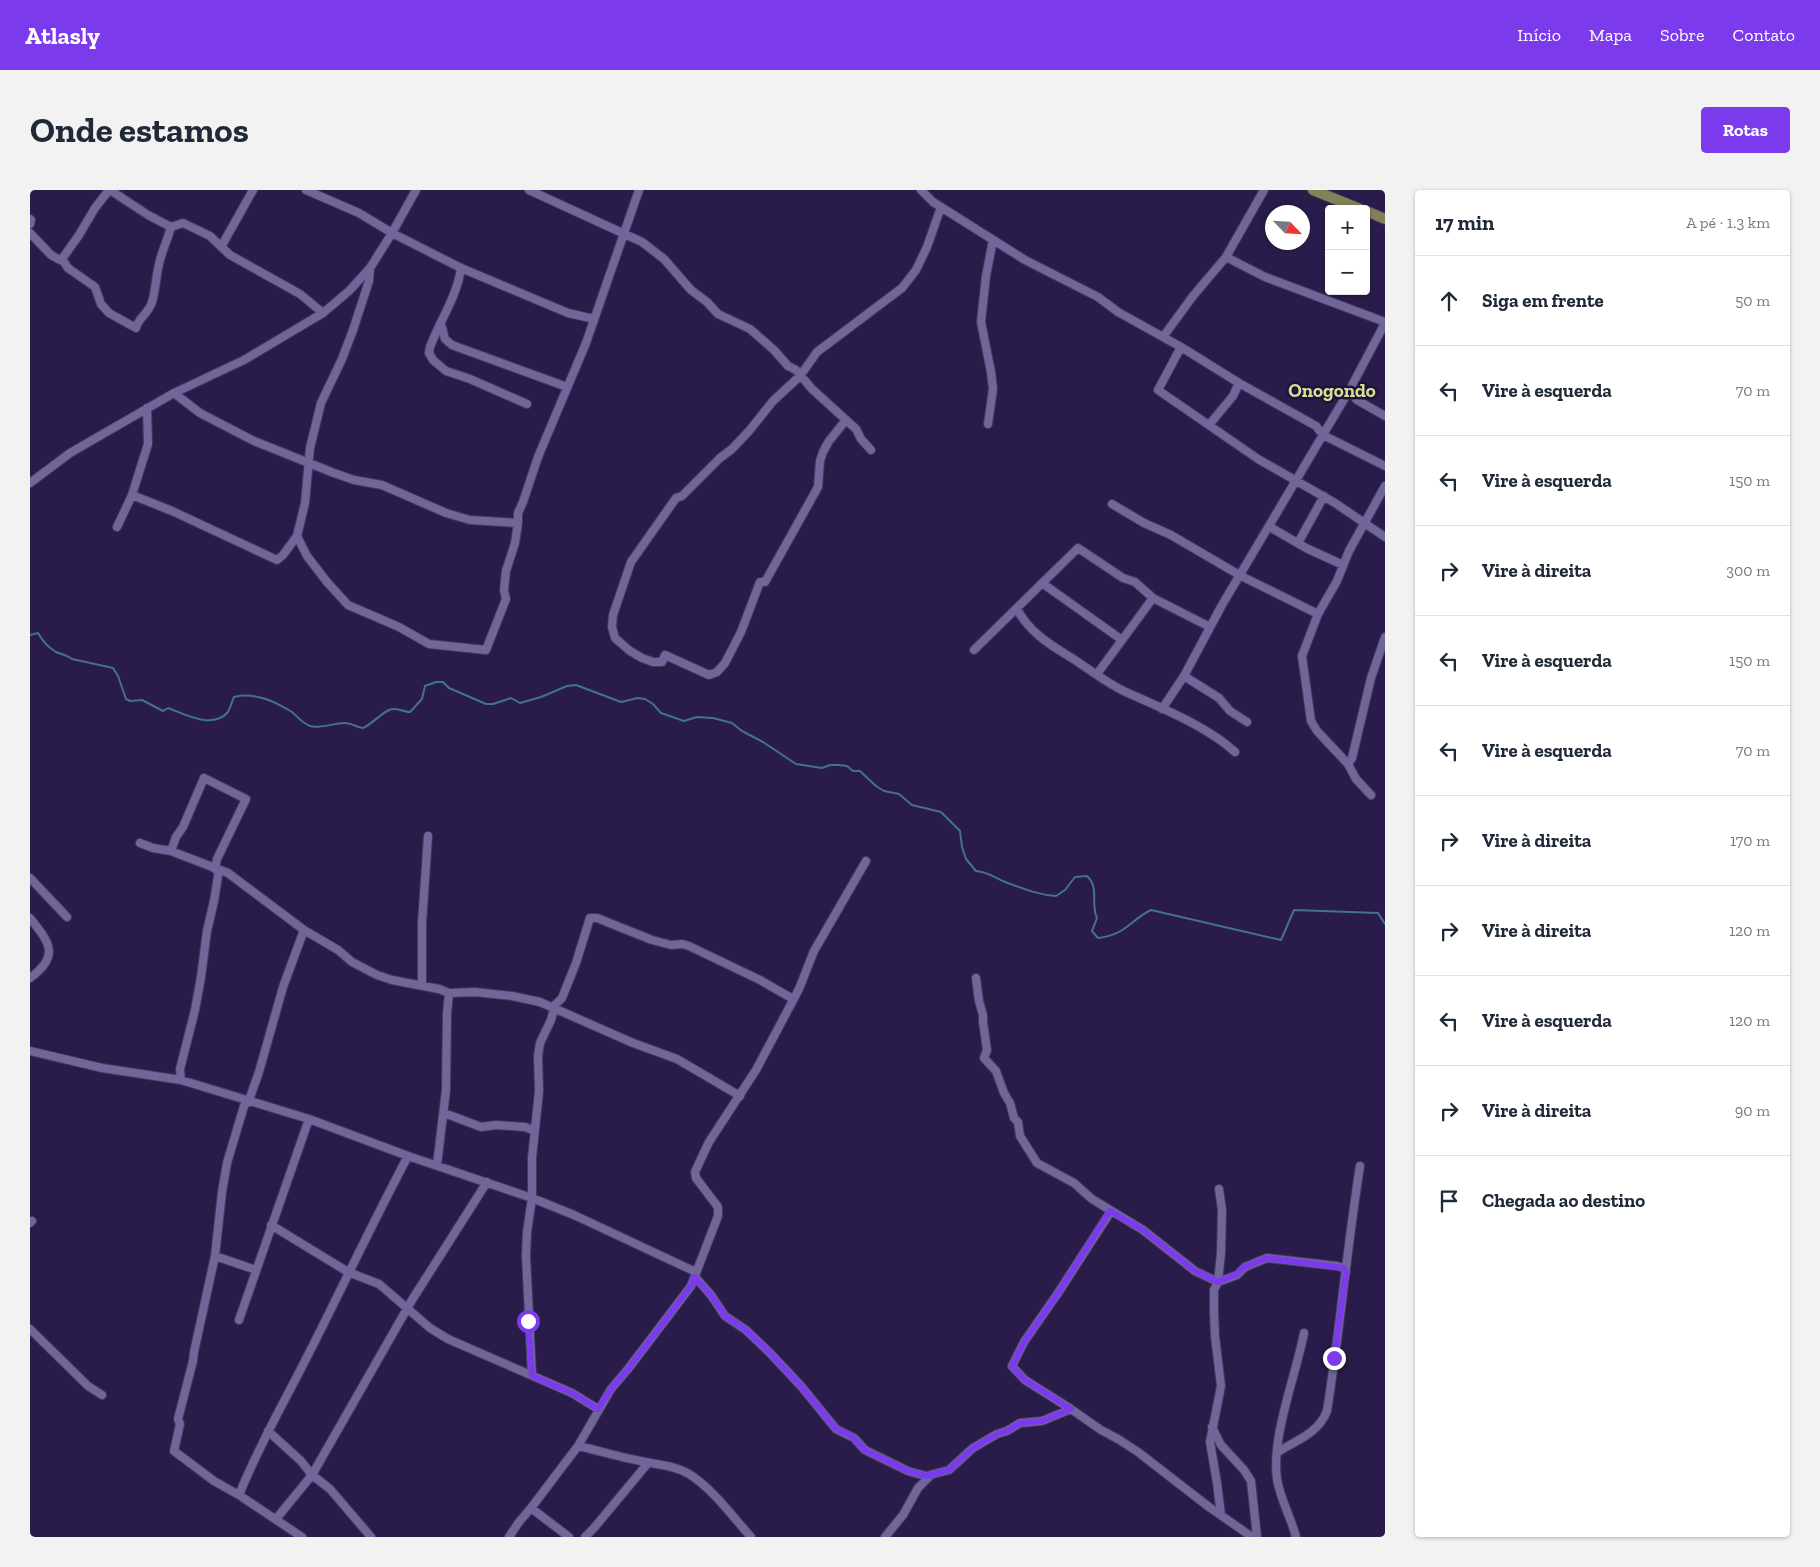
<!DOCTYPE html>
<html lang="pt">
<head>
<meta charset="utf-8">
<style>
	body { margin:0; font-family:"Zilla Slab",serif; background:#f2f2f3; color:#1f2937 }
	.controls { position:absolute; right:15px; top:15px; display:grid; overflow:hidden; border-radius:5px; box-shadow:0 1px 4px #0004 }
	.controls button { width:45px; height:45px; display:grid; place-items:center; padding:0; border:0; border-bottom:1px solid #e0e1e3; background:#fff; color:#1f2937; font:25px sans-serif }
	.compass { position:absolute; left:1235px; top:15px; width:45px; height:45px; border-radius:50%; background:#fff; box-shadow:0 1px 4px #0004; rotate:115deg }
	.stop { position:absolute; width:15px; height:15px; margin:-11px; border:4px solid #7c3aed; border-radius:50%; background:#fff }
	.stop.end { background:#7c3aed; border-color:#fff; box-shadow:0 1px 5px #0008 }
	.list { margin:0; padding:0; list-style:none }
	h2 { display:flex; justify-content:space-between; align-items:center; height:65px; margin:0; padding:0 20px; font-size:21px }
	h2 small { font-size:16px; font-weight:400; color:#747a83 }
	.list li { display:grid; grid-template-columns:32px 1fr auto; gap:15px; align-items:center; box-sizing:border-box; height:90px; padding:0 20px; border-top:1px solid #e0e1e3 }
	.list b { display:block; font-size:19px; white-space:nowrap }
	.list em { font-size:16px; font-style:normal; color:#747a83 }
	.icon { flex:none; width:28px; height:28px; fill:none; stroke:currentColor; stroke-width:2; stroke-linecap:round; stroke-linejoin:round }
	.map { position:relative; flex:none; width:1355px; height:1347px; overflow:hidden; border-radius:5px }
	header { display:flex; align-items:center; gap:30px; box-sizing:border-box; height:70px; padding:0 25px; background:#7c3aed; color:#fff }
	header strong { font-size:24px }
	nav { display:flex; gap:28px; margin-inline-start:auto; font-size:18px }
	.intro { display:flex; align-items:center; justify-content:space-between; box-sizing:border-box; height:120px; padding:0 30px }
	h1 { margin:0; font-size:35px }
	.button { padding:12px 22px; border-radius:5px; background:#7c3aed; color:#fff; font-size:18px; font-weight:700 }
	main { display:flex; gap:30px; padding:0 30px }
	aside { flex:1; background:#fff; border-radius:5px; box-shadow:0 1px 4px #0004 }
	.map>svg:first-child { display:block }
</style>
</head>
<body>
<header>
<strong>Atlasly</strong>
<nav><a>Início</a><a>Mapa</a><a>Sobre</a><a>Contato</a></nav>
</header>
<div class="intro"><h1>Onde estamos</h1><a class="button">Rotas</a></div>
<main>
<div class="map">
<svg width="1355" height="1347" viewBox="0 0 1355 1347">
	<rect width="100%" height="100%" fill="#291c4a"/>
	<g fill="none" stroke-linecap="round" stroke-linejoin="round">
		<!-- stream -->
		<path stroke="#43728d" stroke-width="2" d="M0,445l8,-2c4,7 11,15 18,19 6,3 10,2 16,7l41,9 5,8 8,23 4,2 12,-1 21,11 5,-3c17,6 44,22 60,4 2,-4 4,-10 6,-15 21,-5 40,4 58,15 6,5 10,11 18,14 11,3 24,-3 35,-3 5,0 12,4 18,5 10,-4 21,-19 31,-19 5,0 11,3 16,3l12,-13 3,-13 11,-4h7l6,6 37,16h7l18,-6 9,5 21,-6 26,-11 9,-1 45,17 17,-4 7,1 8,5 8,9 23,8 13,-4 16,1 19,5 10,8 21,11 33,22 26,4 8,-3h9l8,1 6,5h7l16,15 8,5 15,3 13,11 29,7 19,19 2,16 4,12 10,12c12,1 18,6 29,11 17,6 33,13 51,14l9,-6 10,-13 12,-1c13,12 3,28 10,42l-5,13 6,7c28,-3 32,-18 53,-28l130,30 13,-30 84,3 7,11"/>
		<!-- minor casing -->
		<g stroke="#453960" stroke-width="10">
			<path id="minor" d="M80,0l38,25 23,12 12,-4 27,13 20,19 70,39 23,19
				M276,0l53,23 33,20 69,35 107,45 26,6
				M499,0l113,52 22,17 27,31 16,12 11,12 32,15 24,21 14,16 8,4 16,19 44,40 5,10 10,11
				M891,0l12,12 92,58 73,37 20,15 63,35 58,36 77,43 7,9 62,31
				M0,29l1,1 -1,4
				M0,43l21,22 9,5 2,-1 6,9 27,19 6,17 8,9 27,15c2,-10 13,-15 16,-26 4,-13 4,-28 8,-42 3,-11 8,-22 11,-33
				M191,57l32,-57
				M1196,67l39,20 120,45
				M32,69l17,-24 16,-27 14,-18
				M431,78c-4,29 -21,52 -31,79l-1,6 4,7 13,11 24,8 57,25
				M411,134l4,15 7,6 115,42
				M1133,147l30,-41 33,-39 38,-67
				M1151,157l-23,43 100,69 77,44 50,34
				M1319,201l8,9 28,16
				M144,203l26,20 54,28 80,32 20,7 28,5 64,28 24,7 48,3
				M816,230l-17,21 -6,11 -3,9 -2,26 -53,95h-5l-19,50 -16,31 -8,9 -8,3 -44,-20 -3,7h-9l-11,-4 -12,-7 -15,-13 -3,-11 1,-12 18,-53 45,-64 6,-2 38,-38 12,-9 17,-18 24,-30 27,-25 17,-24 85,-64 14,-18 11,-23 14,-40
				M958,234l5,-35 -2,-17 -10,-50 5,-46 7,-36
				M1179,235l24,-29 6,-13
				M0,293l40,-30 104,-60 70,-33 79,-47 26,-22 21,-23 22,-35 24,-43
				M102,305l40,16 105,49 6,-5 14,-19 8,-33 5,-55 11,-45 21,-44 11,-29 16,-49 1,-13
				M1082,314l32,19 27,12 70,41 77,38
				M87,337l15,-32 16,-51 -1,-36
				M1240,337l36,21 37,17
				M267,346l10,20 20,26 21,23 51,22 30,17 57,6 20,-51 -2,-9 2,-19 9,-28 3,-20v-10l5,-11 15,-45 48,-114 53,-153
				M1268,353l26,-47
				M1012,393l80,57
				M987,419c11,21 30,34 50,46 20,12 40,29 61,38 34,15 80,34 107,59
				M944,460l104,-102 45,30 12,4 18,16 57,29
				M1067,484l56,-76
				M1154,486l35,22 11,13 17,11
				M1132,519l22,-33 38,-71 127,-214 36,-68
				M1318,574l4,-6 19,-80 14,-41
				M1341,605l-15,-16 -8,-15 -31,-33 -6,-10 -9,-65 16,-42 19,-33 12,-30 36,-65
				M110,653l13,5 18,3 57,22 76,57 34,20 14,12 25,13 15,5 47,9 10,4 26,-1 37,4 28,6 93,41 44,16 63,37
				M141,661l5,-14 7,-10 21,-49 42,21 -29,60 -2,10
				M0,688l37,39
				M0,728c20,25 30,38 0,60
				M946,788l3,23 4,14v7l4,28 -3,8 12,13 8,22 6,10 4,15 4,4 2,14 17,27 37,20 18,16 51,31 52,41 23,11 19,-7 8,-8 22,-9 70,8 7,2 2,4
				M392,795v-62l6,-87
				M0,861l72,17 79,12 128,39 99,37 124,42 42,17 122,57
				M151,890l-1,-11 15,-59 6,-33 6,-46 7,-30 5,-31
				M414,923l37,14 15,-2 29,2 10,4
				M407,975l9,-75 1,-76 2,-21
				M1189,999l3,21 -1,43 -3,29 -4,8v22l1,24 6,50 -11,56 7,41 4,32
				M1081,1021l-53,82 -34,49 -12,24 13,14 46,29 30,21 17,9 20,13 71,55 43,30
				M0,1033l2,-2
				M241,1035l77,47 31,12 51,44 18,11 124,54 26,16
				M185,1066l41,14
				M665,1087l16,18 14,21 21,14 23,22 32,34 35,43 18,9 11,12 43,21 18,5 23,-6 24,-22 24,-14 10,-3 13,-8 22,-2 29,-12
				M209,1130l70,-201
				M0,1139l58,57 14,9
				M502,1185l-6,-119 1,-24 5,-34v-40l7,-67 -1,-35 2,-13 11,-23 4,-15 7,-7 14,-35 14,-45h7l55,22 19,5 11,-1 7,2 71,34 33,19
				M1182,1237l9,18 23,25 7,11 6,56
				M238,1241l33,30 11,14 18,14 41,48
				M548,1256c22,5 45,12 67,16 15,3 31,4 44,12 24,15 43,42 62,63
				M1248,1262c18,-12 40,-18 49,-41 13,-81 20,-164 33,-245
				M209,1305c20,-50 47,-96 71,-144 33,-65 64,-131 98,-195
				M501,1318l38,29
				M246,1329l36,-44 100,-175 75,-118
				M272,1347l-63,-42 -25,-14 -40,-30 6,-27 -2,-5 15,-58 1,-9 21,-96 7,-64 5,-29 17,-57 5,-6 10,-28 24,-85 21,-57
				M479,1347l10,-15 12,-14 47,-62 33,-57 17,-20 63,-83 27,-70v-9l-22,-29 -1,-6 5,-11 9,-19 47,-72 43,-81 15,-38 52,-90
				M555,1347l9,-9 54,-65
				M855,1347l18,-22 15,-27 13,-13
				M1266,1347c-5,-20 -16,-38 -19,-58 -6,-42 19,-104 27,-146"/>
		</g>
		<!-- major casing -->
		<g stroke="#453960" stroke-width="12">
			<path id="major" d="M1283,0l47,19
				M1336,21l19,8"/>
		</g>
		<!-- minor -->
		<use href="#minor" stroke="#70669a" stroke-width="8"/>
		<!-- major -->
		<use href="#major" stroke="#828256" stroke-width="10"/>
	</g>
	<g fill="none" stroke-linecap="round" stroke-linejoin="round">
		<!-- route -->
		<path stroke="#7c3aed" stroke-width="6" d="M498,1131l4,55 40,17 26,16 13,-20 17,-20 63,-83 3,-9 17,18 14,21 21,14 23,22 32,34 35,43 14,6 15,15 43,21 18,5 23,-6 24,-22 24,-14 10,-3 13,-8 22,-2 29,-12 -46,-29 -13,-14 12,-24 34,-49 52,-82 33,19 52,41 23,11 19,-8 7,-7 23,-9 77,10 2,4 -12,86"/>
	</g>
	<g text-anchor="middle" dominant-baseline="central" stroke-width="5" stroke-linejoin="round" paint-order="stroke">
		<!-- quarter labels -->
		<g font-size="19" font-weight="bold" fill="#d8df91" stroke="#1f123e">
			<text x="1302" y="200">Onogondo</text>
		</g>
	</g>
</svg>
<div class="controls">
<button>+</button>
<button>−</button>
</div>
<svg class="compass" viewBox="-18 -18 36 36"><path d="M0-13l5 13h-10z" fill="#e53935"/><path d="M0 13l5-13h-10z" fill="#747a83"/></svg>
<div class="stop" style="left:498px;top:1131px"></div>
<div class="stop end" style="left:1304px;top:1168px"></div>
</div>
<aside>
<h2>17 min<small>A pé · 1.3 km</small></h2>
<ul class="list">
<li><svg class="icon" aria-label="ahead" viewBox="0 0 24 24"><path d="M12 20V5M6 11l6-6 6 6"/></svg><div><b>Siga em frente</b></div><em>50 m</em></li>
<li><svg class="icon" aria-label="left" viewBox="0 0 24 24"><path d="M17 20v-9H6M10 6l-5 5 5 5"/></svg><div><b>Vire à esquerda</b></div><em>70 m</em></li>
<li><svg class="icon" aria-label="left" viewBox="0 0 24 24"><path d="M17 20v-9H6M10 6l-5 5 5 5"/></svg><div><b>Vire à esquerda</b></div><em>150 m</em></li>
<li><svg class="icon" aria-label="right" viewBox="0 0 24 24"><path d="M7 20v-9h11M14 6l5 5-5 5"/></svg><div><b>Vire à direita</b></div><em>300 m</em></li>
<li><svg class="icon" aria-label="left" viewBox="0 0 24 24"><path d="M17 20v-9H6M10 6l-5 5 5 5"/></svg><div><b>Vire à esquerda</b></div><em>150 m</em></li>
<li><svg class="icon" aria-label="left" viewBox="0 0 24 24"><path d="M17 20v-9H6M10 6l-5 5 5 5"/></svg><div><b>Vire à esquerda</b></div><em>70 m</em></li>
<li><svg class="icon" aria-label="right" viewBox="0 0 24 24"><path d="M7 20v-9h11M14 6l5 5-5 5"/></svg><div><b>Vire à direita</b></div><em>170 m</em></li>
<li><svg class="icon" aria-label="right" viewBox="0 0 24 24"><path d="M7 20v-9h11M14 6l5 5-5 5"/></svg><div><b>Vire à direita</b></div><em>120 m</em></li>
<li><svg class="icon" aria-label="left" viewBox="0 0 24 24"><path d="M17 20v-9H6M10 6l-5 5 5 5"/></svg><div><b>Vire à esquerda</b></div><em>120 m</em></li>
<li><svg class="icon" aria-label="right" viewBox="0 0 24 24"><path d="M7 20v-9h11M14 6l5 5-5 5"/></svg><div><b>Vire à direita</b></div><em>90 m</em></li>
<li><svg class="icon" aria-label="arrive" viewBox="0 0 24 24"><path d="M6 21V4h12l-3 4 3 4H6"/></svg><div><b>Chegada ao destino</b></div></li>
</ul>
</aside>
</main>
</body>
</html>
